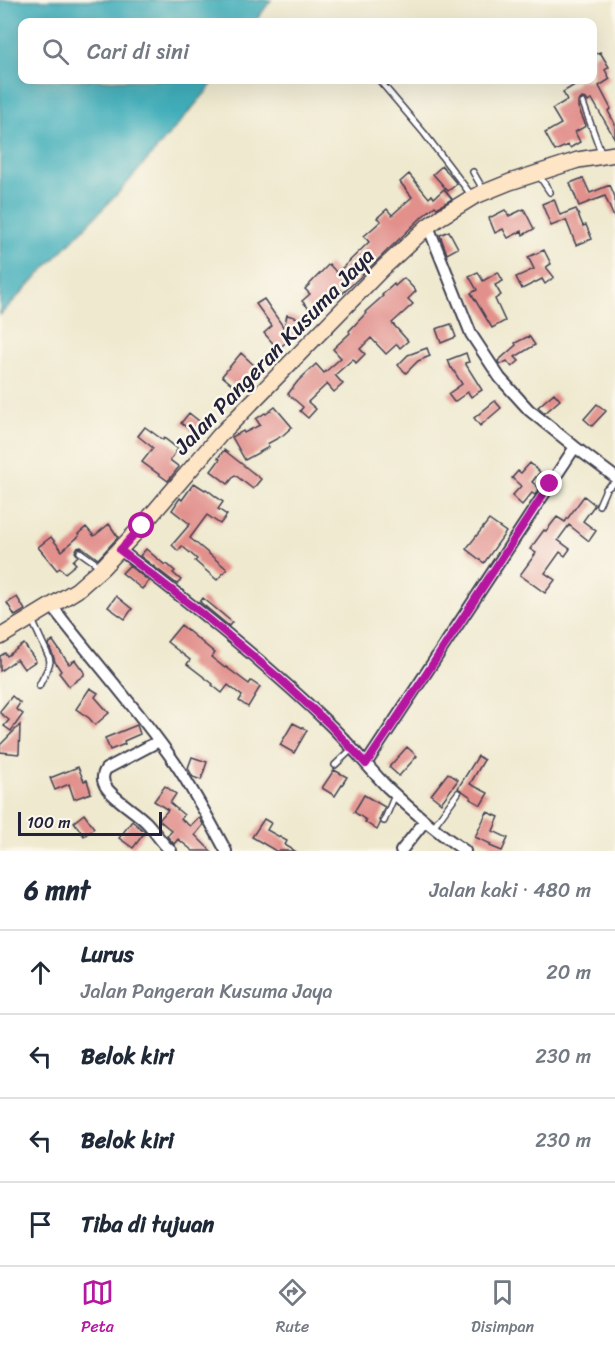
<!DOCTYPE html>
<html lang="id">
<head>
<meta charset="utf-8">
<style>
	body { margin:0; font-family:Sriracha,sans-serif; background:#f6f6f7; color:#1f2937 }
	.scale { position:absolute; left:18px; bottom:15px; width:144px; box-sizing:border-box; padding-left:6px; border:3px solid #22223b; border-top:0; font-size:16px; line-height:21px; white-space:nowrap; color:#22223b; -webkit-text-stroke:4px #fbf7ec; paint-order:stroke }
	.stop { position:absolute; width:18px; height:18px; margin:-14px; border:4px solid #b5179e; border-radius:50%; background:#fff }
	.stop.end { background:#b5179e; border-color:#fff; box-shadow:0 2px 6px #0008 }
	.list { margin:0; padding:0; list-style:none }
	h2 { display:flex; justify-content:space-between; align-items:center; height:78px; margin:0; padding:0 24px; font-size:26px }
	h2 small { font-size:20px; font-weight:400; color:#747a83 }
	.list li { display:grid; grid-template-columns:39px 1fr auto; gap:18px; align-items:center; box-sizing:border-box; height:84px; padding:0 24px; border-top:2px solid #e0e1e3 }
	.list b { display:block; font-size:22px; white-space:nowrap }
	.list p { margin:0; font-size:20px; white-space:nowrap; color:#747a83 }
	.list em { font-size:20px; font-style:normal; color:#747a83 }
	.icon { flex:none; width:33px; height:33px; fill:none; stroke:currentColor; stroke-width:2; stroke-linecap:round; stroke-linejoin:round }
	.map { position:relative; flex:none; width:615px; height:851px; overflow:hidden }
	.search { position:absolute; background:#fff; box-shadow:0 6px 24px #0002; left:18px; right:18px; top:18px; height:66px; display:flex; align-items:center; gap:15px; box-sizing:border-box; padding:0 21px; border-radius:12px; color:#747a83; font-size:22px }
	.sheet { height:414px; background:#fff }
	nav { display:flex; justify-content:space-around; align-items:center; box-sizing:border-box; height:84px; border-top:2px solid #e0e1e3; background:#fff; font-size:16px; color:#747a83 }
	nav a { display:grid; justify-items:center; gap:3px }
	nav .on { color:#b5179e }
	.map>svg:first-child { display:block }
</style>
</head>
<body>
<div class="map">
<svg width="615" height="851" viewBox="0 0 615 851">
	<rect width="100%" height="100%" fill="#fbf7ec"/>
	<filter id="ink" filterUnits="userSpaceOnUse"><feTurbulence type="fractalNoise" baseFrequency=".0167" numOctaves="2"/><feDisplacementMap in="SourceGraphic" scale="12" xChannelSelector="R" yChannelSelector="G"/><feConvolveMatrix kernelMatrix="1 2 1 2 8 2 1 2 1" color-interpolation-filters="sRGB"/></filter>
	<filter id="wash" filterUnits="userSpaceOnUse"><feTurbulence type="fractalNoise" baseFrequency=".008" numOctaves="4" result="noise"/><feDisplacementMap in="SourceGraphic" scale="24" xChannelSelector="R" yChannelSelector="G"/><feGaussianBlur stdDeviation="1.35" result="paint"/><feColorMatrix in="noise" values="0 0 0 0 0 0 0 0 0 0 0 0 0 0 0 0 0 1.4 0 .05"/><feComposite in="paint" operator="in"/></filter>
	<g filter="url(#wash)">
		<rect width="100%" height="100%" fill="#efe9cf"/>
		<!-- water -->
		<path fill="#3faeba" stroke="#30687a" stroke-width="1.5" d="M0,0h271l-16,22h-233v58h193l-8,11 -85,98 -122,126z"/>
		<g id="blocks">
			<!-- building -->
			<path fill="#e2908c" d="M600,52l9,15 -4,3 5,9 -11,7 12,23 -3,2 7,13v15l-23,-40 -4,3 -2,-3 -4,-1 -4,4v5l8,19 -11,6 5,10 -10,6 -2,-3 -13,6 -10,-18 16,-9 -9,-15 15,-9 -4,-8 15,-9 -2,-3h16v-24z
				M442,166l15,18 -9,7 -15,-17z
				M409,174l20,24 3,-3 2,3 10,-9 8,10 -15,9 -2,-2 -12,10 -64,62 -16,15 -2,-3 -11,10 -10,10 1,1 -5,5 -14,-15 8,-7 -5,-5 24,-25 8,9 32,-31 -5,-6 17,-15 -4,-3 10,-9 5,6 20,-18 -12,-15z
				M583,178l7,15 20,-8 5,12v23l-10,-24 -26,10 -9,-23z
				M554,199l6,16 16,-6 7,17 3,-1 6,14 -16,6 -10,-25 -15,6 -9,-22z
				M524,209l10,20 -11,6 -1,-4 -14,7 -5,-9 -8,4 -6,-15 16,-8 4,6z
				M449,231l9,17 -11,6 -7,-19z
				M544,250l7,14 -5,3 8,10 -9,7 -3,-5 -20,10 -6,-12 18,-8 -6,-12z
				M478,272l5,9 15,-9 5,9 -8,4 6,10 -6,4 10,22 -13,7 -21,-35 6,-3 -8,-14z
				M404,278l12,13 -8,8 5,5 -21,19 16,18 -8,7 -3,-4 -11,10 -15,-16 -11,11 5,5 -9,9 -3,-4 -18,16 8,9 -9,8 -7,-8 -19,18 8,7 -8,9 -8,-7 3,-4 -15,-13 10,-13 18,-17 8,9 17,-15 -8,-9 17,-16 -1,-2 17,-18 -1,-1 18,-16 -1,-1 12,-11 1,2z
				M264,299l20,29 3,-13 15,4 -4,15h-2l-18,15 -14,-16 8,-7 -16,-22z
				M451,324l5,13 -15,6 -5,-14z
				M529,336l6,9 -20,12 4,4 -7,6 -5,-6 -7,4 -2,-4 18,-16 -1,-2z
				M427,348l3,8 -12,5 -12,12 -8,-8 10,-10z
				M241,353l14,13 -12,13 3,2 -7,9 -17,-14z
				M466,353l3,9 -4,1 17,27 -11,7 -3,-5 -14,10 -6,-8 14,-10 -10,-16h-1l-3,-8z
				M554,393l6,7 -15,13 -7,-6z
				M495,401l6,7 -21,18 -6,-8z
				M597,404l9,7 -14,15 -8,-7z
				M275,407l17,20 -10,9 -15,8 2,3 -24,13 -13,-23 11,-6 1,2 16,-8 -4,-6 9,-6 1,1z
				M189,413l15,12 -7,10 -16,-12z
				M145,427l18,13 1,-2 14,11 -8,11 9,7 -11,14 -26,-19 11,-14 -15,-12z
				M224,450l37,29 -8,10 -18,-14 -7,9 -17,-13 9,-12 -2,-1z
				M530,463l10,9 -8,10 7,6 -4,7 -3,-2 -10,12 -10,-9 9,-10 -9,-8 6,-7 3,2z
				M194,483l11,7 1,-1 17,13 -5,7 9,6 -7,9 -13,-9 -17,23 37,31 -10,11 -22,-19 2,-2 -15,-13 -4,5 -6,-6 18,-21 -18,-14 8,-12 2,2z
				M584,496l10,8v2l-11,15 13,10 -7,10 -20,-16 -11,15 12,9 -5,7 -5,-4 -15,21 10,7 -10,13 -25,-18 16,-22 -6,-4 14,-19 2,1 11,-14 8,5z
				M489,520l17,12 -22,31 -18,-14z
				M109,524l9,13 -20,22 -12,-9 -5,-3 -4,1 -2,4 3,4 -5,5 3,3 -11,9 -5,-5 -3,2 -19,-23 13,-10 11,14 17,-15 -1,-2 8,-7 8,9z
				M146,549l19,16 2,-1 8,7 -2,2 8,7 -4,4 -37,-28z
				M129,566l20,15 -7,8 -20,-16z
				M116,596l16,13 -7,10 -17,-12z
				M17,597l8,13 -10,6 -8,-13z
				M203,598l29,24 -3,4 -29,-24z
				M181,625l34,28 -4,4 14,11 1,-1 23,17 2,-3 9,6 -12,20 -9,-6 3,-5 -14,-11 -6,8 -10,-8 1,-1 -26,-20 3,-4 -23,-18z
				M53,641l16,23 6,-4 9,12v3l-15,11 -10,-13 2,-2 -6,-9 -2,-7 -5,-11z
				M24,644l12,17 -12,8 -7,-10 -17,12v-15l5,-3 2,3z
				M90,688l8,5 -3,4 14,16 -14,12 -6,-7 -13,-9z
				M12,696l8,7 -4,6 7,5 -12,17 -7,-5 5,-6 -9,-7v-2z
				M293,723l14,7 -13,23 -14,-8z
				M20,725l-1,29 -19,-2v-7z
				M137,725l3,9 -16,7 1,3 -15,6 -5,-12z
				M407,747l10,9 -18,20 -10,-9z
				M478,756l6,4 -14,24 18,9 -7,12 -11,-6 1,-2 -13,-9z
				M192,757l15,5 -6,18 -8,-3 -5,-9z
				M78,767l6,14 3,-1 4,13 -17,6 -5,-15 -14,6 -5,-12z
				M334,770l13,7 -12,19 -13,-8z
				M448,773l10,7 -17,23 -10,-8z
				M165,786l11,8 -6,9 14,12 -3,4 9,7 8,-8 3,2 2,5 -8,10 16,16h-18l-15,-12 -4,5 -7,-8 5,-5 -13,-11 9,-10 -14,-9z
				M364,795l21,12 -6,13 1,4 -3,6 -12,-8 1,-2 -12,-8z
				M487,812l12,5 -6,14 15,7 -6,13 -12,-5 1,-2 -16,-7z
				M84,814l10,14 -10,8 -10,-14z
				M264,819l7,4 -4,7 20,11 -2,4 10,6h-19l-24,-14z
				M132,821l13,11 -12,16 -14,-10z"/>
		</g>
	</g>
	<g filter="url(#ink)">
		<use href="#blocks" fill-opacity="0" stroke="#414051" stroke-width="1.5"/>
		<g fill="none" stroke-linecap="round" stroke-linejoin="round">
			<!-- lane casing -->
			<g stroke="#414051" stroke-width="8">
				<path id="lane" d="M379,80l45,53 48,63
					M583,103l19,52
					M473,172l11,19
					M538,174l12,18
					M599,505l7,-16 9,-7
					M80,552l21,15
					M32,620l17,37 1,5 -2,6 -9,18
					M335,765l17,-16
					M384,821l11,-26
					M433,827l25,-34"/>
			</g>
			<!-- street casing -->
			<g stroke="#414051" stroke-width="14">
				<path id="street" d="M428,226l43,108 29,44 29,32 46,37 40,30
					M120,550c72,54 143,110 208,173 21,20 39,43 59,64 24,23 50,45 78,64
					M52,606c40,53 85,102 123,157 19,28 35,58 51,88
					M159,741l-53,28c-4,6 -4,12 0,18 8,12 29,24 40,35 9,9 15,21 25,29
					M366,764l209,-317
					M401,851l24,-30"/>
			</g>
			<!-- secondary casing -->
			<g stroke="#414051" stroke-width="18">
				<path id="secondary" d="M0,637l77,-47 25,-22 40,-42 78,-91 162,-166 46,-43 14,-10 31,-19 37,-15 68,-22 37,-6"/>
			</g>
			<!-- lane -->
			<use href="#lane" stroke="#fff" stroke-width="5"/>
			<!-- street -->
			<use href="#street" stroke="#fff" stroke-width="10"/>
			<!-- secondary -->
			<use href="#secondary" stroke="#fde5c5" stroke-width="15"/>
		</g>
	</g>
	<g fill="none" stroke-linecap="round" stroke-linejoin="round" filter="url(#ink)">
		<!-- route -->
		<path stroke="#b5179e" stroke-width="8" d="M142,526l-22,24 84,65 75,63 50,46 37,40 57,-85 127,-195"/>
	</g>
	<g text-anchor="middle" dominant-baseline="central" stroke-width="5" stroke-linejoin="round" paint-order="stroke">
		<!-- street labels -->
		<g font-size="22" fill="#22223b" stroke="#fbf7ec">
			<text transform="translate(274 351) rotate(-46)">Jalan Pangeran Kusuma Jaya</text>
		</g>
	</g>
</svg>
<div class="scale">100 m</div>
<div class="stop" style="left:142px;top:526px"></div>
<div class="stop end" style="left:550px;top:484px"></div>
<div class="search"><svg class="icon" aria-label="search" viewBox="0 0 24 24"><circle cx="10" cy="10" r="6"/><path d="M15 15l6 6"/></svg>Cari di sini</div>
</div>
<section class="sheet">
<h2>6 mnt<small>Jalan kaki · 480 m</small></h2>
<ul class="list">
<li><svg class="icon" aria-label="ahead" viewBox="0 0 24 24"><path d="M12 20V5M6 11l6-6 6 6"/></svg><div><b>Lurus</b><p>Jalan Pangeran Kusuma Jaya</p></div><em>20 m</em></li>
<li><svg class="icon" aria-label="left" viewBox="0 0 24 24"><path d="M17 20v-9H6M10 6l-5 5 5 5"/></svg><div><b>Belok kiri</b></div><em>230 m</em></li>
<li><svg class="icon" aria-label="left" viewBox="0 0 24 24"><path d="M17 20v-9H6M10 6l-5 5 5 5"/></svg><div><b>Belok kiri</b></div><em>230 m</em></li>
<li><svg class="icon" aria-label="arrive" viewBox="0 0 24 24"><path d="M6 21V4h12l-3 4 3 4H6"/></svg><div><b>Tiba di tujuan</b></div></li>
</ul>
</section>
<nav>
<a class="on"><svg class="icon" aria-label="map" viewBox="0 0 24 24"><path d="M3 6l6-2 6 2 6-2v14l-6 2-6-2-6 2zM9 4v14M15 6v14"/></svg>Peta</a>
<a><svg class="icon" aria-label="directions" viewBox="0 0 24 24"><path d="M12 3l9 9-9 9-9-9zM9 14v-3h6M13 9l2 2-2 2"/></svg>Rute</a>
<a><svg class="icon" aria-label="saved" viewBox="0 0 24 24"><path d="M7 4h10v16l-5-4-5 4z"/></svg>Disimpan</a>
</nav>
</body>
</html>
